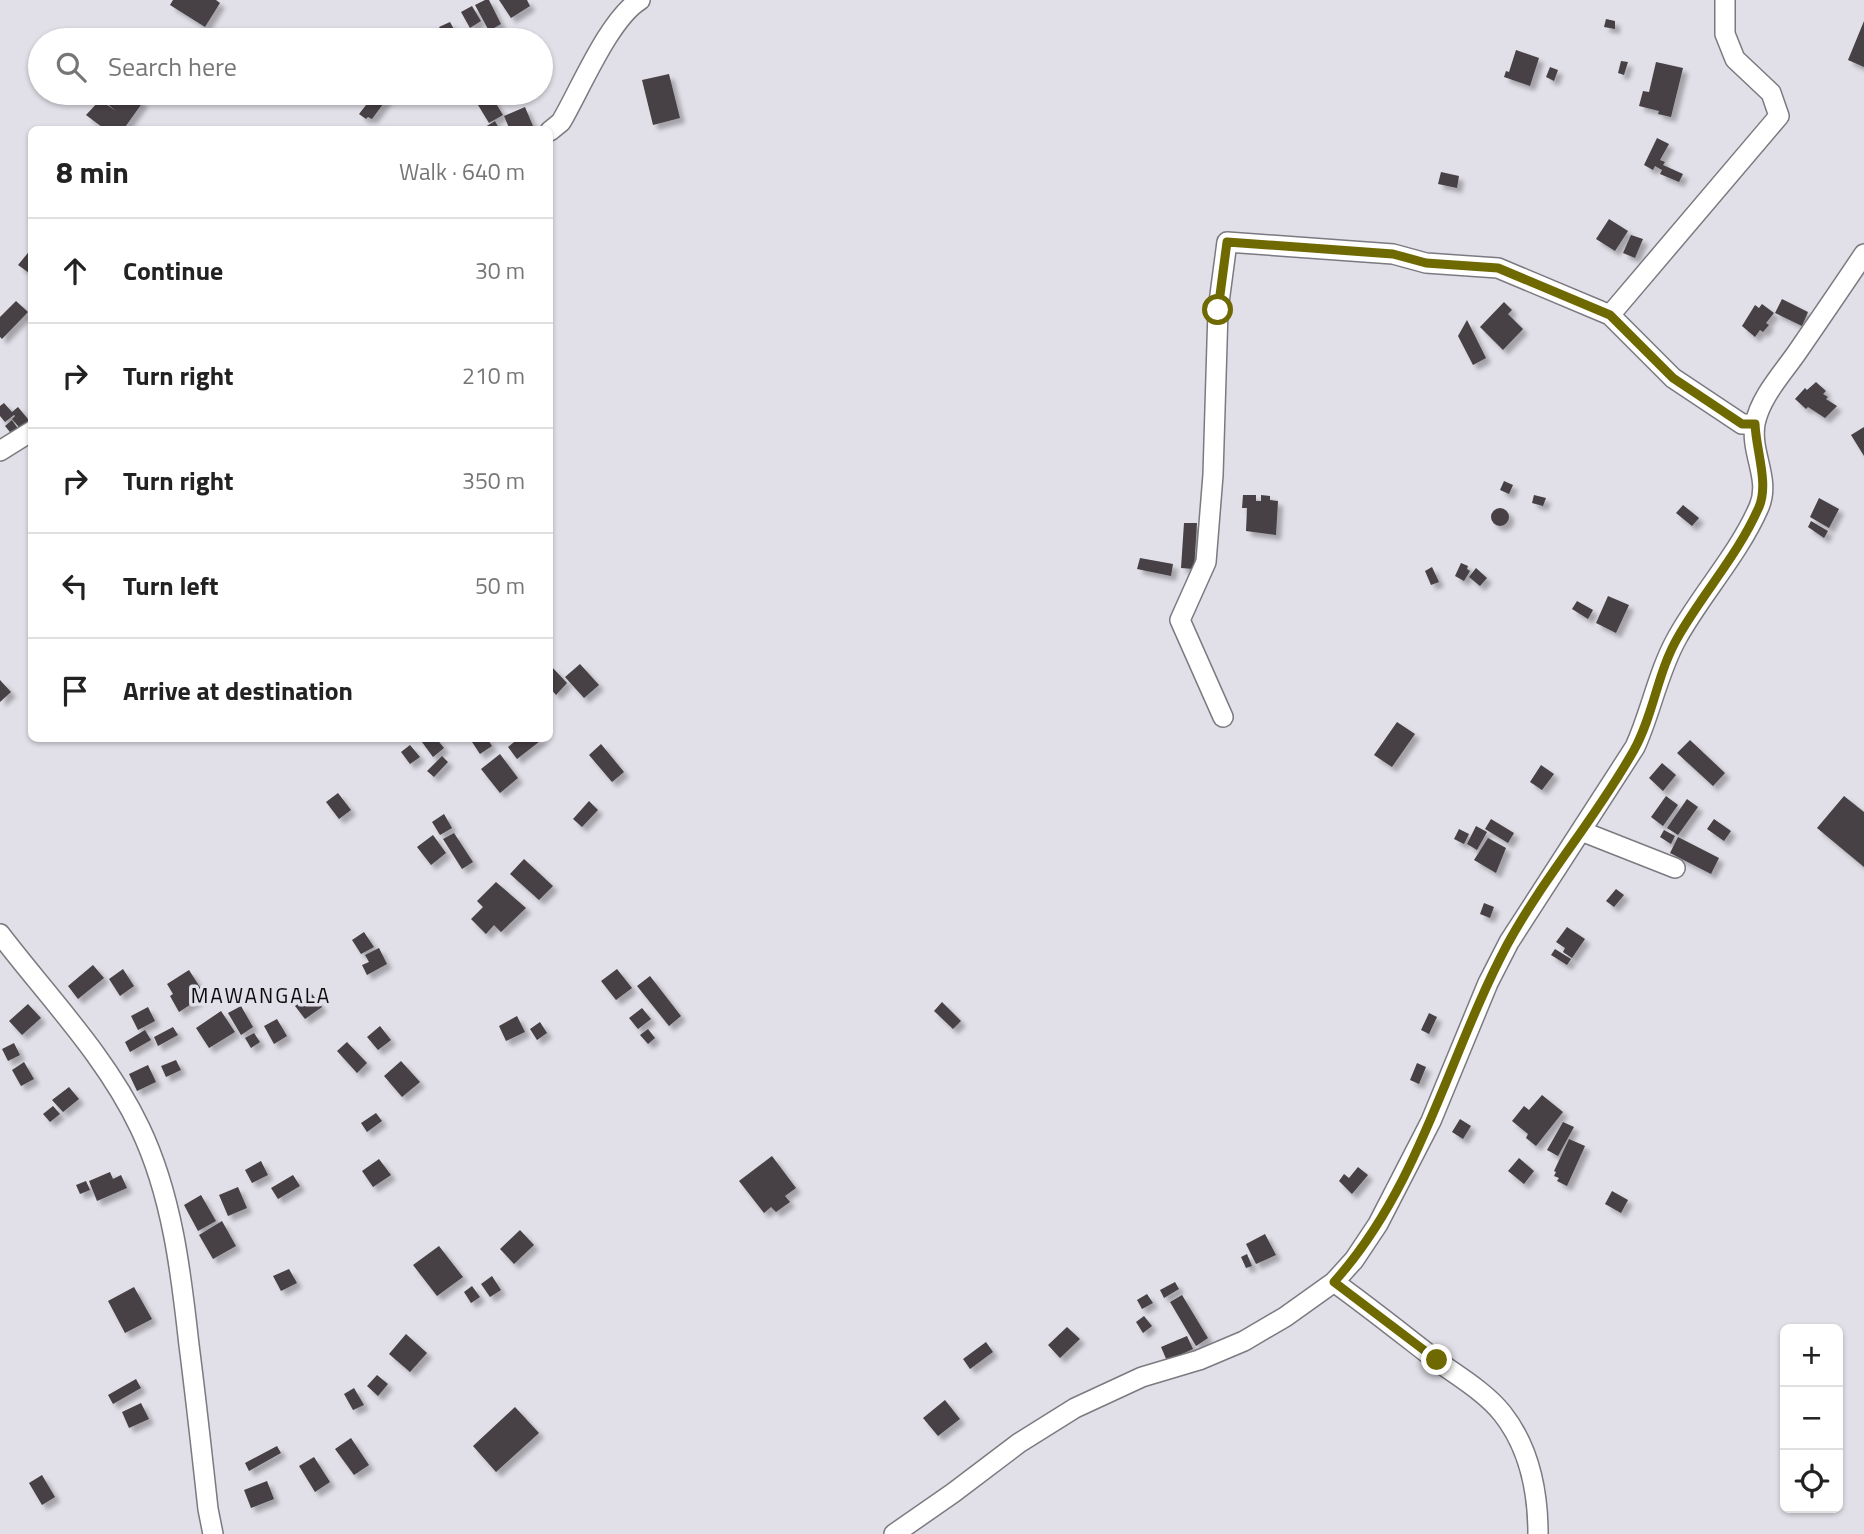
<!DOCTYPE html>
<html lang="en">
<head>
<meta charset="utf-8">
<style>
	body { margin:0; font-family:"Titillium Web",sans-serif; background:#f2f2f2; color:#222 }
	.controls { position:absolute; right:21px; bottom:21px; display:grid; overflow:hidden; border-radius:10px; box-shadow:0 2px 5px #0004 }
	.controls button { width:63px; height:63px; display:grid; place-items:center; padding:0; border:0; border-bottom:2px solid #e0e0e0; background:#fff; color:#222; font:35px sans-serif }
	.stop { position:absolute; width:21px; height:21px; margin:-16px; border:5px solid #6f6901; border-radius:50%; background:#fff }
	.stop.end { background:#6f6901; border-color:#fff; box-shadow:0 2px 7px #0008 }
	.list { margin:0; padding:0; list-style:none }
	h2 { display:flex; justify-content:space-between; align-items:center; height:91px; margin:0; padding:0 28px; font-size:30px }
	h2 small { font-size:23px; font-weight:400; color:#767676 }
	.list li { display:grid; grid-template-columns:46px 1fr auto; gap:21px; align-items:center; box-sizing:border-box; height:105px; padding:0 28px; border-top:2px solid #e0e0e0 }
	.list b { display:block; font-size:26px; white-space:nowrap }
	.list em { font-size:23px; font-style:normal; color:#767676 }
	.icon { flex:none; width:38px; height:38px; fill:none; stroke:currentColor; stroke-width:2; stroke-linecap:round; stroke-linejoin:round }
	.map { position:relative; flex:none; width:1864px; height:1534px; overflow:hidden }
	.search { position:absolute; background:#fff; box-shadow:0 2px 5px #0004; left:28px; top:28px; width:525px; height:77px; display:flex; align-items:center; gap:18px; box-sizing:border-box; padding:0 24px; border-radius:38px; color:#767676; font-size:26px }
	.panel { position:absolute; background:#fff; box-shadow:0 2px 5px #0004; left:28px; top:126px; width:525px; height:616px; border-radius:10px }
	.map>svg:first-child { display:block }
</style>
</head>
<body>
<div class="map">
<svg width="1864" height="1534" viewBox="0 0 1864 1534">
	<defs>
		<filter id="shadow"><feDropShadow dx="5" dy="5" stdDeviation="2" flood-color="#0004"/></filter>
	</defs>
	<rect width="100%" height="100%" fill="#e1dfe7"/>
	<!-- building -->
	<path fill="#464145" filter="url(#shadow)" d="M173,0h43l4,3 -15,24 -35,-22z
		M485,0h4l12,24 -12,7 -14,-26z
		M499,0h28l3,6 -19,12z
		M472,6l9,15 -11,7 -9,-16z
		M1606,19l9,2v8l-11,-2z
		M1864,21v46l-16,-7z
		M450,22l6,11 -10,5 -7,-11z
		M1516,50l23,8 -9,28 -26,-9 2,-6 3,1z
		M1621,61l7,1 -4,13 -6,-2z
		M1656,62l27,6 -12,49 -13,-3 1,-3 -20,-5 4,-15 6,1z
		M1550,67l8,3 -4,11 -8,-4z
		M669,74l11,44 -27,7 -11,-45z
		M103,93h29l11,9 -20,28h-17l-20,-15 14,-15 16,11 -17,-14z
		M370,93h14l5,3 -17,23 -4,-2 -2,2 -7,-5 11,-14 -3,-3z
		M492,97l11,18 -14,8 -11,-18z
		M525,107l8,19 -10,4h-13l-6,-14z
		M495,121l5,9h-20z
		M1657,138l12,6 -9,16 5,2 -2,3 20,9 -4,8 -19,-8 2,-4 -7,-4 -2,4 -9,-5z
		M1441,172l18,4 -2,12 -19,-4z
		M1609,219l19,12 -13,20 -19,-12z
		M1631,235l12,4 -8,19 -12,-5z
		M32,248v27l-14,-10z
		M1782,299l26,13 -6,14 -27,-13z
		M16,301l12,11 -26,27 -2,-2v-20z
		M1504,302l8,8 -4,4 15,15 -20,21 -23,-23z
		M1762,304l12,9 -8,10 3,2 -6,7 -3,-2 -5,7 -13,-11 13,-21 4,3z
		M1467,320l19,38 -13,7 -15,-29z
		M1816,382l10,9 -3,3 5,3 -2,2 11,7 -12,12 -17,-11 -2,2 -11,-10 10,-11 2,2z
		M4,403l8,9 6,-5 14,17 -9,8 -11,-13 3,-3 -1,-1 -9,7 -5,-6v-10z
		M12,420l9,13 -6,5 -10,-12z
		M1864,427v29l-13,-21z
		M1504,481l9,4 -4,9 -9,-4z
		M1243,495h13v6h5v-6l9,1v4l8,1 -2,34 -30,-4 1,-23h-5z
		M1534,495l12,3 -3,8 -11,-3z
		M1819,498l20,11 -10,19 -19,-11z
		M1683,505l16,13 -7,8 -16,-13z
		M1491 517a9 9 0 1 1 18 0a9 9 0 1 1-18 0Z
		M1811,521l17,10 -4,7 -16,-11z
		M1184,523h13l-3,46 -13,-1z
		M1140,558l33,6 -2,12 -34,-7z
		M1461,563l7,3 -1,3 3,2 -6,10 -9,-5z
		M1432,567l7,15 -8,3 -6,-14z
		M1476,568l11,10 -7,8 -11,-9z
		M1608,596l21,9 -13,28 -20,-10z
		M1577,601l16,9 -5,9 -16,-10z
		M580,664l19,21 -15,13 -19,-21z
		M551,666l16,17 -11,12 -6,-7z
		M0,680l11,12 -11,10z
		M1397,722l18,12 -23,33 -18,-12z
		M419,738h17l8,10 -11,9z
		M478,738h9l5,8 -12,8 -8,-12z
		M519,738h25l-27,21 -9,-12z
		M1690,740l35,33 -12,13 -36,-33z
		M601,744l23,28 -12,10 -23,-27z
		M410,745l10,12 -10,7 -9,-12z
		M500,754l18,24 -18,15 -19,-24z
		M442,756l6,6 -14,15 -7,-6z
		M1662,763l14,12 -13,16 -14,-13z
		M1541,765l13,9 -12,16 -12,-8z
		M338,793l13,17 -12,9 -13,-17z
		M1666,796l12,9 -15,21 -12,-9z
		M1844,796l20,16v55l-47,-39z
		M1687,799l11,8 -20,28 -11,-7z
		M589,801l9,9 -16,17 -9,-8z
		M444,814l8,14 -12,7 -8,-13z
		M1491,819l23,14 -6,10 -23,-14z
		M1714,819l17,12 -7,10 -17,-12z
		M1476,826l11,6 -10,18 -10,-6z
		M1459,829l10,5 -5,10 -10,-5z
		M1664,830l11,6 -4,8 -11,-7z
		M454,833l19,29 -11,7 -19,-30z
		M433,835l13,18 -15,12 -14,-18z
		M1678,837l41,21 -8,16 -41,-21z
		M1488,838l18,10 -10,25 -22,-13z
		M524,859l29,27 -14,14 -29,-26z
		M496,882l30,26 -25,24 -7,-7 -8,9 -15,-15 12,-12 -6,-6z
		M1616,889l8,6 -10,12 -8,-6z
		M1484,903l10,4 -4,11 -10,-4z
		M1567,927l18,12 -13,19 -9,-6 2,-4 -9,-6z
		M364,932l10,15 -13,7 -9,-14z
		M379,948l8,16 -20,11 -5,-10 7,-3 -4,-7z
		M1555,949l16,10 -4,6 -16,-10z
		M93,965l11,13 -26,21 -10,-13z
		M123,969l11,17 -14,10 -11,-17z
		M617,969l15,19 -16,12 -15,-19z
		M189,970l16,25 -26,17 -9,-16 3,-2 -6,-10z
		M650,976l31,40 -12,10 -32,-40z
		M312,994l10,13 -17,12 -10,-13z
		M942,1002l19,19 -8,8 -19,-18z
		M28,1004l13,14 -19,17 -13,-14z
		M241,1006l12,21 -12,8 -13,-22z
		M148,1007l7,14 -17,9 -7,-14z
		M642,1008l9,11 -13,10 -9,-11z
		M221,1011l14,21 -26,16 -13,-20z
		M1429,1013l8,4 -8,17 -8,-4z
		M517,1016l8,16 -19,9 -7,-15z
		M277,1019l10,17 -13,8 -10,-18z
		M540,1022l7,11 -10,7 -7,-11z
		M380,1026l11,14 -13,10 -11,-13z
		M173,1027l5,8 -20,11 -4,-9z
		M648,1029l7,9 -7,6 -8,-9z
		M145,1030l6,10 -21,12 -5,-10z
		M254,1033l6,9 -9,6 -6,-10z
		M347,1042l20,21 -10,10 -20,-22z
		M14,1043l6,12 -12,6 -6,-12z
		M176,1060l5,10 -15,7 -5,-11z
		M401,1061l19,21 -18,15 -18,-21z
		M24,1062l10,17 -13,7 -9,-16z
		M1417,1063l9,4 -7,17 -9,-4z
		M148,1065l8,17 -19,9 -8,-17z
		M69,1087l10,12 -16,13 -11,-12z
		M1542,1095l21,17 -27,34 -10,-8 2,-4 -16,-13 12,-15 5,4z
		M53,1106l7,8 -10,8 -7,-8z
		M376,1113l6,8 -15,11 -6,-9z
		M1460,1119l11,7 -8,13 -11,-7z
		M1563,1122l11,5 -16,29 -11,-6z
		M1569,1139l16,7 -18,40 -10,-5 2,-3 -5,-2 2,-4 -2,-1z
		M772,1156l24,32 -11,8 5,6 -14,10 -5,-5 -7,6 -25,-32z
		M1519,1158l15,13 -10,13 -16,-13z
		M379,1159l12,16 -18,12 -11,-16z
		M261,1161l7,14 -16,8 -7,-13z
		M1358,1167l10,8 -16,19 -13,-13 5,-7 5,4z
		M110,1172l3,7 8,-4 6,13 -30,13 -8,-20z
		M293,1175l7,11 -22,13 -7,-11z
		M86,1181l4,9 -10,4 -4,-9z
		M238,1187l9,21 -19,8 -9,-21z
		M1612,1191l16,9 -7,13 -16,-9z
		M201,1195l15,26 -18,10 -14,-26z
		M222,1221l14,25 -23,13 -14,-24z
		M520,1230l14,15 -20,19 -14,-15z
		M1265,1234l11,21 -20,9 -10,-20z
		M439,1246l24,31 -26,19 -24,-31z
		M1247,1254l5,12 -6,2 -5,-11z
		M289,1269l8,14 -16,8 -8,-15z
		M492,1276l9,14 -11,7 -9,-13z
		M1175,1282l4,7 -15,9 -4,-8z
		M472,1286l8,11 -9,6 -7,-11z
		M134,1287l18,32 -27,14 -17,-32z
		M1147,1294l6,9 -11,6 -5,-9z
		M1182,1295l26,43 -12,8 -26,-44z
		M1144,1316l8,10 -9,7 -7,-11z
		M1067,1327l13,12 -20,19 -12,-13z
		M406,1334l21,19 -17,19 -21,-18z
		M1187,1336l6,13 -26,12 -6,-14z
		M986,1342l7,10 -23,17 -7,-10z
		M377,1375l11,9 -10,12 -11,-10z
		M136,1379l5,9 -28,16 -5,-9z
		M354,1388l10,17 -11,5 -9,-16z
		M945,1400l15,19 -22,17 -15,-18z
		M141,1403l8,16 -20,9 -7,-16z
		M515,1407l24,26 -43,39 -23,-26z
		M351,1438l18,27 -15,10 -19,-26z
		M277,1446l4,7 -32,18 -4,-8z
		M314,1457l16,25 -15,10 -16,-26z
		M42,1475l13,22 -13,8 -13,-22z
		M267,1481l7,18 -23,9 -7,-18z"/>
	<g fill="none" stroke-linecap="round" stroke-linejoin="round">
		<!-- minor casing -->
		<g stroke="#7b7a80" stroke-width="22">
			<path id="minor" d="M550,131l11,-9c19,-32 48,-103 79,-122
				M1610,315l169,-199 -8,-23 -36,-34 -10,-25v-34
				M0,451l32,-20
				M1223,717l-43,-97 26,-58 7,-87 5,-165 9,-68 166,12 33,9 72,5 112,47 63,63 69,46h13
				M1581,831l94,37
				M0,934c48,63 106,122 140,194 32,67 41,144 49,217 7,54 13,109 19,164l5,25
				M1334,1282c36,26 71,54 106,81 21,15 46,30 62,50 27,34 36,79 36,121
				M894,1534l59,-41 66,-50 56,-35 67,-31 57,-17 45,-19 41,-24 49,-35 20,-22 24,-36 53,-103 57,-138 21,-41 126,-195c16,-35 23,-75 42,-109 25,-45 61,-83 82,-131 12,-28 -9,-54 -4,-83 5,-27 28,-51 43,-73 22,-32 44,-64 66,-97"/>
		</g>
		<!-- minor -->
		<use href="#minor" stroke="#fff" stroke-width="19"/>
	</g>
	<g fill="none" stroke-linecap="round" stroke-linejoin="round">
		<!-- route -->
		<path stroke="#6f6901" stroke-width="9" d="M1218,310l9,-68 166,12 33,9 72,5 112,47 63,63 69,46h13c1,26 14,60 4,83 -21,48 -56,86 -81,130 -21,36 -24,77 -44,113 -38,68 -90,127 -127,195 -59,111 -87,242 -173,337l103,78"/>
	</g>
	<g text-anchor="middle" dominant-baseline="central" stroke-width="7" stroke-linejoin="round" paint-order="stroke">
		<!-- quarter labels -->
		<g font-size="21" letter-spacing="2" fill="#0c0c0e" stroke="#e1dfe7">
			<text x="261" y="995">MAWANGALA</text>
		</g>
	</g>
</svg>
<div class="controls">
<button>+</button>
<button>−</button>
<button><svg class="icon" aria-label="locate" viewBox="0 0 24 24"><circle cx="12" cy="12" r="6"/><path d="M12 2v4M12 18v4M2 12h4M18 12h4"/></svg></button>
</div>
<div class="stop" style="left:1218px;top:310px"></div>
<div class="stop end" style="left:1437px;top:1360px"></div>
<div class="search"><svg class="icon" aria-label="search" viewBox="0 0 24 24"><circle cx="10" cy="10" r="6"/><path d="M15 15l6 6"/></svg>Search here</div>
<section class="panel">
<h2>8 min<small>Walk · 640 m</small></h2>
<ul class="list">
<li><svg class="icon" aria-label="ahead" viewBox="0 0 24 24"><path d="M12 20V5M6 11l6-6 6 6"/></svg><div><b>Continue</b></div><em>30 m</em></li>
<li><svg class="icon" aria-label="right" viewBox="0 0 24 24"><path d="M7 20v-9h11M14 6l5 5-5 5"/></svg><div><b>Turn right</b></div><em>210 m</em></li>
<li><svg class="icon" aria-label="right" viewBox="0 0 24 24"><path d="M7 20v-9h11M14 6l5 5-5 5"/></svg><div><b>Turn right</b></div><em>350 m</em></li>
<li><svg class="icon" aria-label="left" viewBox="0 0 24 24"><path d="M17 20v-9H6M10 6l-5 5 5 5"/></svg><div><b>Turn left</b></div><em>50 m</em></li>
<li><svg class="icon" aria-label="arrive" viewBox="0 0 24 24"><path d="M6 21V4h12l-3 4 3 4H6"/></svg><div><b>Arrive at destination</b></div></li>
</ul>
</section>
</div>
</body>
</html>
